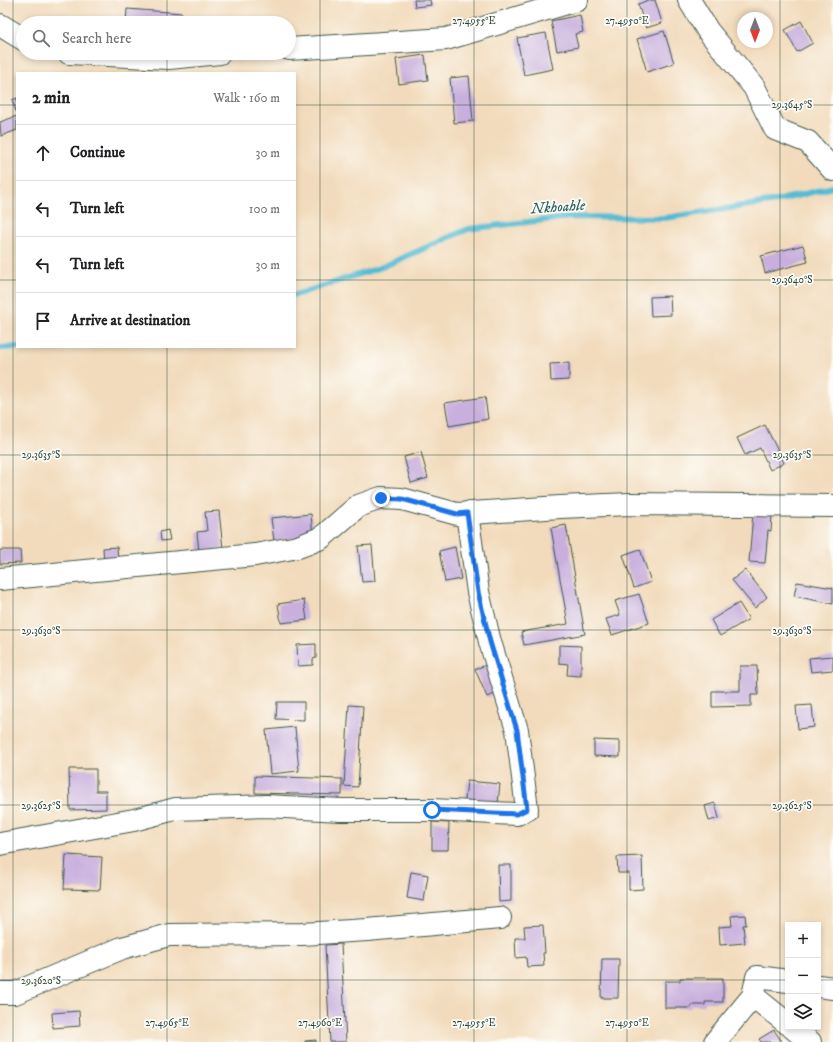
<!DOCTYPE html>
<html lang="en">
<head>
<meta charset="utf-8">
<style>
	body { margin:0; font-family:"IM FELL DW Pica",serif; background:#f6f6f6; color:#202124 }
	.controls { position:absolute; right:12px; bottom:12px; display:grid; overflow:hidden; border-radius:0px; box-shadow:0 2px 6px #0003 }
	.controls button { width:36px; height:36px; display:grid; place-items:center; padding:0; border:0; border-bottom:1px solid #e0e0e0; background:#fff; color:#202124; font:20px sans-serif }
	.compass { position:absolute; left:737px; top:12px; width:36px; height:36px; border-radius:50%; background:#fff; box-shadow:0 2px 6px #0003; rotate:180deg }
	.stop { position:absolute; width:12px; height:12px; margin:-9px; border:3px solid #1a73e8; border-radius:50%; background:#fff }
	.stop.end { background:#1a73e8; border-color:#fff; box-shadow:0 1px 4px #0008 }
	.list { margin:0; padding:0; list-style:none }
	h2 { display:flex; justify-content:space-between; align-items:center; height:52px; margin:0; padding:0 16px; font-size:17px }
	h2 small { font-size:13px; font-weight:400; color:#757577 }
	.list li { display:grid; grid-template-columns:26px 1fr auto; gap:12px; align-items:center; box-sizing:border-box; height:56px; padding:0 16px; border-top:1px solid #e0e0e0 }
	.list b { display:block; font-size:15px; white-space:nowrap }
	.list em { font-size:13px; font-style:normal; color:#757577 }
	.icon { flex:none; width:22px; height:22px; fill:none; stroke:currentColor; stroke-width:2; stroke-linecap:round; stroke-linejoin:round }
	.map { position:relative; flex:none; width:833px; height:1042px; overflow:hidden }
	.search { position:absolute; background:#fff; box-shadow:0 2px 6px #0003; left:16px; top:16px; width:280px; height:44px; display:flex; align-items:center; gap:10px; box-sizing:border-box; padding:0 14px; border-radius:22px; color:#757577; font-size:15px }
	.panel { position:absolute; background:#fff; box-shadow:0 2px 6px #0003; left:16px; top:72px; width:280px; height:276px; border-radius:0px }
	.map>svg:first-child { display:block }
</style>
</head>
<body>
<div class="map">
<svg width="833" height="1042" viewBox="0 0 833 1042">
	<rect width="100%" height="100%" fill="#fdfcf7"/>
	<filter id="ink" filterUnits="userSpaceOnUse"><feTurbulence type="fractalNoise" baseFrequency=".025" numOctaves="2"/><feDisplacementMap in="SourceGraphic" scale="8" xChannelSelector="R" yChannelSelector="G"/><feConvolveMatrix kernelMatrix="1 2 1 2 8 2 1 2 1" color-interpolation-filters="sRGB"/></filter>
	<filter id="wash" filterUnits="userSpaceOnUse"><feTurbulence type="fractalNoise" baseFrequency=".012" numOctaves="4" result="noise"/><feDisplacementMap in="SourceGraphic" scale="16" xChannelSelector="R" yChannelSelector="G"/><feGaussianBlur stdDeviation="0.9" result="paint"/><feColorMatrix in="noise" values="0 0 0 0 0 0 0 0 0 0 0 0 0 0 0 0 0 1.4 0 .05"/><feComposite in="paint" operator="in"/></filter>
	<g filter="url(#wash)">
		<rect width="100%" height="100%" fill="#f2dbbc"/>
		<g fill="none" stroke-linecap="round" stroke-linejoin="round">
			<!-- stream -->
			<path stroke="#55bbd2" stroke-width="6" d="M295,295l87,-28 86,-38 103,-12 94,1 111,-17 57,-14
				M0,348l17,-1"/>
		</g>
		<g id="blocks">
			<!-- building -->
			<path fill="#c8afdd" d="M414,0h16l1,5 -16,2z
				M649,0h6l7,23 -16,5 -8,-24z
				M127,9l55,4v10h-56z
				M580,15l3,17 -8,2 3,13 -21,4 -6,-30z
				M801,21l12,22 -16,9 -12,-22z
				M664,31l10,32 -27,9 -10,-33z
				M546,33l7,36 -29,6 -7,-37z
				M425,55l3,25 -29,4 -3,-25z
				M469,76l4,45 -19,2 -4,-45z
				M17,98v16l-5,-14z
				M17,116v14l-16,6 -1,-14z
				M803,245l5,17 -43,11 -4,-17z
				M670,296l1,19 -20,1 -1,-19z
				M569,363v17l-18,1 -1,-17z
				M485,397l3,22 -39,7 -4,-23z
				M765,425l19,38 -14,7 -10,-22 -15,7 -8,-17z
				M421,452l7,26 -17,5 -7,-26z
				M219,511l4,38 -24,3 -2,-20 10,-1 -2,-19z
				M753,513l19,2 -1,16 -3,-1 -3,33 -16,-1z
				M311,514l2,23 -39,4 -3,-23z
				M566,525l19,109 -61,11 -3,-13 47,-8 -17,-96z
				M168,530l2,10 -9,1 -1,-9z
				M372,545l3,36 -13,1 -4,-36z
				M117,547l1,15 -14,1 -1,-15z
				M455,547l6,32 -16,3 -6,-31z
				M640,549l11,33 -17,6 -11,-33z
				M0,550h20l1,13 -21,1z
				M745,570l22,27 -12,11 -23,-28z
				M797,582l36,6v16l-39,-8z
				M639,594l10,29 -37,12 -6,-16 14,-4 -5,-14z
				M304,600l3,20 -26,3 -3,-19z
				M739,603l10,16 -29,17 -9,-16z
				M316,644v14l-3,1v6l-15,1 -1,-21z
				M559,645l22,1v30l-14,-1 1,-11 -9,-1z
				M833,656v14l-22,2 -2,-14z
				M489,664l11,28 -13,5 -12,-28z
				M740,666h17l1,29h-7v11l-39,1v-16h28z
				M277,702h27v18l-28,-1z
				M349,705l14,1 -5,81 -14,-1z
				M812,705l2,22 -16,2 -2,-23z
				M295,727l4,44 -29,3 -4,-44z
				M594,740l26,1v16l-26,-1z
				M69,769h27v22h10v18l-36,1z
				M255,776l87,3v16l-87,-2z
				M467,781l33,3 -2,19 -33,-3z
				M715,803l4,15 -10,3 -4,-15z
				M432,822l17,1 -1,27h-16z
				M66,855l36,2 -2,33 -36,-1z
				M642,856l1,33 -14,1v-17h-11l-1,-16z
				M498,865h13v36l-12,1z
				M411,872l17,3 -4,26 -17,-3z
				M745,915l1,10h-3l2,18 -25,2 -1,-18 13,-1 -1,-10z
				M543,925l2,28h-2l1,13 -17,1 -1,-10 -10,1 -1,-20h10l-1,-12z
				M341,944l5,98h-16l-5,-97z
				M602,959h17l-1,39h-17z
				M680,978h43v24h-18v3h-14v3h-26v-27h15z
				M79,1011l1,15 -27,2 -1,-15z
				M774,1030l8,12h-21l-2,-3z
				M316,1040v2h-11v-1z"/>
		</g>
	</g>
	<g filter="url(#ink)">
		<use href="#blocks" fill-opacity="0" stroke="#3f5548" stroke-width="1"/>
		<g fill="none" stroke-linecap="round" stroke-linejoin="round">
			<!-- minor casing -->
			<g stroke="#3f5548" stroke-width="24">
				<path id="minor" d="M689,0l19,31 46,56 21,42 33,13 25,28
					M0,25l23,14
					M289,49l157,-10 131,-39
					M69,53l100,5 51,-5
					M0,579l255,-24 43,-8 23,-9 37,-32 23,-8 21,1 55,15 103,-7 70,-3 203,2
					M0,844l134,-24 41,-11 91,-3 75,4h91l85,4 10,-5 -10,-79 -27,-88 -12,-50 -11,-79
					M818,986l15,2
					M0,993h15l107,-45 47,-13 133,-1 65,-4 133,-12
					M753,996l4,-19 31,4
					M792,1027l18,15
					M715,1042l38,-46 35,28"/>
			</g>
			<!-- minor -->
			<use href="#minor" stroke="#fff" stroke-width="22"/>
		</g>
	</g>
	<g fill="none" stroke-linecap="round" stroke-linejoin="round" filter="url(#ink)">
		<!-- route -->
		<path stroke="#1a73e8" stroke-width="5" d="M381,498l21,1 55,15 10,-1 11,79 12,50 27,88 10,79 -10,5 -85,-4"/>
	</g>
	<!-- ticks -->
	<path fill="none" stroke="#1f3d34" stroke-width="1" stroke-opacity="0.45" d="M13,0v1042M167,0v23M320,0v1042M474,0v1042M627,0v1042M780,0v1042M167,53v20M0,105h17M295,105h538M0,280h17M295,280h538M167,347v695M0,455h833M0,630h833M0,805h833M0,980h788M818,980h15"/>
	<g text-anchor="middle" dominant-baseline="central" stroke-width="3.5" stroke-linejoin="round" paint-order="stroke">
		<!-- water labels -->
		<g font-size="15" font-style="italic" fill="#2f6363" stroke="#fdfcf7">
			<text transform="translate(558 207) rotate(-4)">Nkhoahle</text>
		</g>
	</g>
	<g font-size="10" text-anchor="middle" fill="#1f3d34" stroke="#fdfcf7" stroke-width="3.5" stroke-linejoin="round" paint-order="stroke">
		<text x="474" y="24">27.4955°E</text>
		<text x="627" y="24">27.4950°E</text>
		<text x="792" y="108">29.3645°S</text>
		<text x="792" y="283">29.3640°S</text>
		<text x="792" y="458">29.3635°S</text>
		<text x="41" y="458">29.3635°S</text>
		<text x="792" y="634">29.3630°S</text>
		<text x="41" y="634">29.3630°S</text>
		<text x="792" y="809">29.3625°S</text>
		<text x="41" y="809">29.3625°S</text>
		<text x="41" y="984">29.3620°S</text>
		<text x="167" y="1026">27.4965°E</text>
		<text x="320" y="1026">27.4960°E</text>
		<text x="474" y="1026">27.4955°E</text>
		<text x="627" y="1026">27.4950°E</text>
	</g>
</svg>
<div class="controls">
<button>+</button>
<button>−</button>
<button><svg class="icon" aria-label="layers" viewBox="0 0 24 24"><path d="M12 4l9 5-9 5-9-5zM3 14l9 5 9-5"/></svg></button>
</div>
<svg class="compass" viewBox="-18 -18 36 36"><path d="M0-13l5 13h-10z" fill="#e53935"/><path d="M0 13l5-13h-10z" fill="#757577"/></svg>
<div class="stop" style="left:432px;top:810px"></div>
<div class="stop end" style="left:381px;top:498px"></div>
<div class="search"><svg class="icon" aria-label="search" viewBox="0 0 24 24"><circle cx="10" cy="10" r="6"/><path d="M15 15l6 6"/></svg>Search here</div>
<section class="panel">
<h2>2 min<small>Walk · 160 m</small></h2>
<ul class="list">
<li><svg class="icon" aria-label="ahead" viewBox="0 0 24 24"><path d="M12 20V5M6 11l6-6 6 6"/></svg><div><b>Continue</b></div><em>30 m</em></li>
<li><svg class="icon" aria-label="left" viewBox="0 0 24 24"><path d="M17 20v-9H6M10 6l-5 5 5 5"/></svg><div><b>Turn left</b></div><em>100 m</em></li>
<li><svg class="icon" aria-label="left" viewBox="0 0 24 24"><path d="M17 20v-9H6M10 6l-5 5 5 5"/></svg><div><b>Turn left</b></div><em>30 m</em></li>
<li><svg class="icon" aria-label="arrive" viewBox="0 0 24 24"><path d="M6 21V4h12l-3 4 3 4H6"/></svg><div><b>Arrive at destination</b></div></li>
</ul>
</section>
</div>
</body>
</html>
